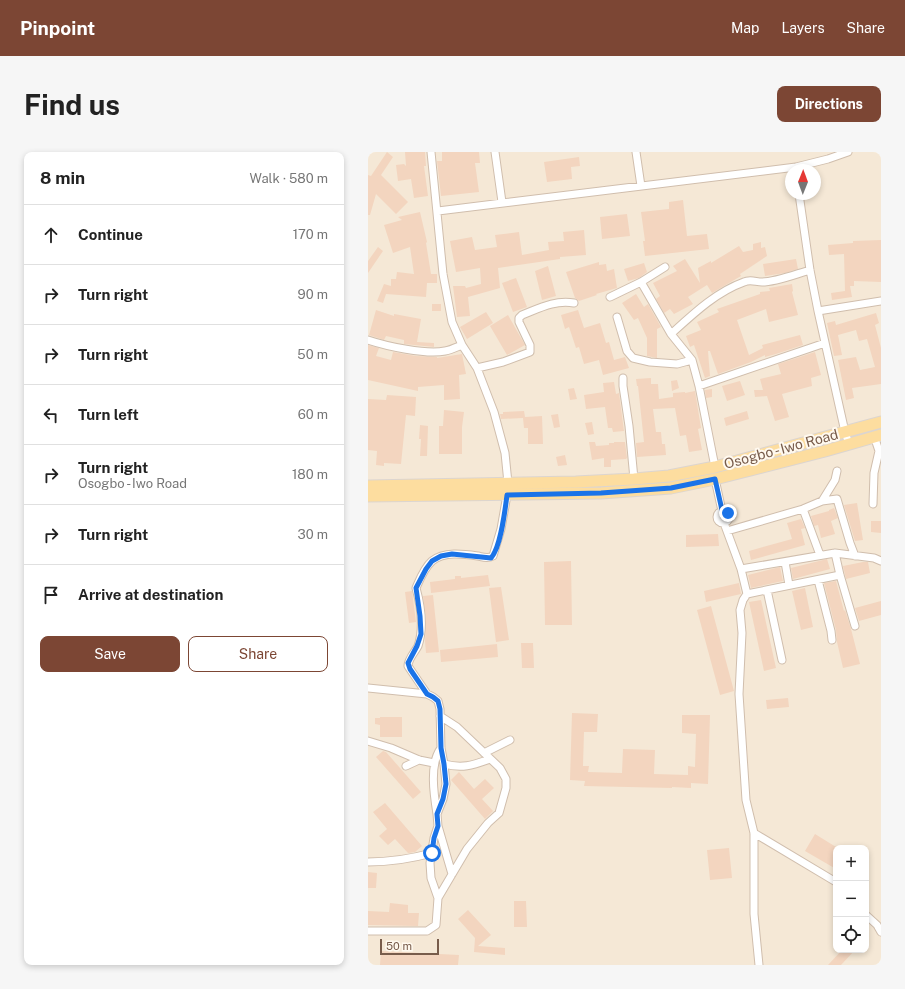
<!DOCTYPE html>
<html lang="en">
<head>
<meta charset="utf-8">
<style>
	body { margin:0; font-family:"Public Sans",sans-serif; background:#f6f6f6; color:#222 }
	.controls { position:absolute; right:12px; bottom:12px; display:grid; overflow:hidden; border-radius:8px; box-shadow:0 2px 6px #0003 }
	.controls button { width:36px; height:36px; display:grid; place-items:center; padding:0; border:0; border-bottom:1px solid #e0e0e0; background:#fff; color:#222; font:20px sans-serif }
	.compass { position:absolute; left:417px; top:12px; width:36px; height:36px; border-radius:50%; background:#fff; box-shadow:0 2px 6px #0003; rotate:1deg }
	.scale { position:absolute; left:12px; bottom:10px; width:59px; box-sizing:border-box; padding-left:4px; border:2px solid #785c4b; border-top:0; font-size:11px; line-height:14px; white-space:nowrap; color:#785c4b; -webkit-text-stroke:3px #fff9ef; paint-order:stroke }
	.stop { position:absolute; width:12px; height:12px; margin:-9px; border:3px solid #1a73e8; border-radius:50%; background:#fff }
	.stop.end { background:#1a73e8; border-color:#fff; box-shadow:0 1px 4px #0008 }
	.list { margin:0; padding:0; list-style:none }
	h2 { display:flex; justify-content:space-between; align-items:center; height:52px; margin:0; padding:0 16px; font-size:17px }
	h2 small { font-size:13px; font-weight:400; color:#767676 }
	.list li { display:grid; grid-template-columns:26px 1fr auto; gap:12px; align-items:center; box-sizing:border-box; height:60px; padding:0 16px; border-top:1px solid #e0e0e0 }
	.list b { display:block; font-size:15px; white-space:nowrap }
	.list p { margin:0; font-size:13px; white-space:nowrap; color:#767676 }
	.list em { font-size:13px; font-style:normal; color:#767676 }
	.actions { display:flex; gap:8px; padding:12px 16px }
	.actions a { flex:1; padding:9px 0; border:1px solid #7c4634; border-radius:8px; text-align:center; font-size:14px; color:#7c4634 }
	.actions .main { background:#7c4634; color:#fff }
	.icon { flex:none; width:22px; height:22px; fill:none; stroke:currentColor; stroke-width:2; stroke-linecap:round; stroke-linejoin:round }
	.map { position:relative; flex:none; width:513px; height:813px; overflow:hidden; border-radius:8px }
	header { display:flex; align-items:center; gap:24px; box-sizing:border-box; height:56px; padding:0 20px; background:#7c4634; color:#fff }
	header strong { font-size:19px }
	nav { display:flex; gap:22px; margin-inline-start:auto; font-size:14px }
	.intro { display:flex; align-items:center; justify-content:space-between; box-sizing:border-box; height:96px; padding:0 24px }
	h1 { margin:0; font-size:28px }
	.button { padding:10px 18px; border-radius:8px; background:#7c4634; color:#fff; font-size:14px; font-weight:700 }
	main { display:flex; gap:24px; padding:0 24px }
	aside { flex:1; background:#fff; border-radius:8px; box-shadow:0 2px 6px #0003 }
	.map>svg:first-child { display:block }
</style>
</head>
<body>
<header>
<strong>Pinpoint</strong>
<nav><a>Map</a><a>Layers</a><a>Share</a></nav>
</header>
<div class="intro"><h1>Find us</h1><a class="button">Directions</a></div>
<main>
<aside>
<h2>8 min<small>Walk · 580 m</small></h2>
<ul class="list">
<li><svg class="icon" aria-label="ahead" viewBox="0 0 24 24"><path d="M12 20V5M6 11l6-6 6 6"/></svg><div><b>Continue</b></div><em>170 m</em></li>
<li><svg class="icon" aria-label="right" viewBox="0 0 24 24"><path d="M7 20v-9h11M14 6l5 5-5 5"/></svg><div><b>Turn right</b></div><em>90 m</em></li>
<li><svg class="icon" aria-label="right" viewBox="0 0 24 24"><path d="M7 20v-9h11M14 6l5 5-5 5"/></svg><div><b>Turn right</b></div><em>50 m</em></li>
<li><svg class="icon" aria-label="left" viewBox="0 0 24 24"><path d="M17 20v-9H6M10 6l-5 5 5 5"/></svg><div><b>Turn left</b></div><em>60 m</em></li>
<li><svg class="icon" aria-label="right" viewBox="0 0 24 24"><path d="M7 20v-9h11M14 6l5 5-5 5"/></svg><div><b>Turn right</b><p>Osogbo - Iwo Road</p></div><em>180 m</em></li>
<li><svg class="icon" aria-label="right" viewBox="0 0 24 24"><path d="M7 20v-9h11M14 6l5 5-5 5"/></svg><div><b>Turn right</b></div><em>30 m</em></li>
<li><svg class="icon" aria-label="arrive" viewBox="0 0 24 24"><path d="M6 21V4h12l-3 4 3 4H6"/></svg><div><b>Arrive at destination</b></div></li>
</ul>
<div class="actions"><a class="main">Save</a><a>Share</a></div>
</aside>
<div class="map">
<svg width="513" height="813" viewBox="0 0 513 813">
	<rect width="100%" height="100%" fill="#fdf6e8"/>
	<!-- residential -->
	<path fill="#f5e8d6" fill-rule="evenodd" d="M0,0h513v813h-513zM423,18h24v24h-24zM468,696h30v102h-30z"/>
	<!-- building -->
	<path fill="#f3d5bf" d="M19,0l6,5 -12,18 27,27 -12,12 -20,-20 -6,21h-2v-40l3,1z
		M37,0h20l1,14h-2l4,30 -14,2 -3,-19 -13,2 -2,-16 8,-1 2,2z
		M74,0h37l1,11h-5l4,29 -38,4 -4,-35h5z
		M211,5l1,9 -9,1 1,12 -25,3 -3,-20z
		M315,48l4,36 20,-2 2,15 -64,7 -2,-15h2l-4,-29 28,-3v-7z
		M52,60l7,30 -1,1 5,31h6v9h-10l-1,14 -40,-3 -3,9 -6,-2 7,-17 7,2v-7h5l1,-7 17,2 -4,-27 -17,6 -9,-28 18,-5 -4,-3z
		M259,62l3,22 -28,3 -2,-22z
		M216,78l2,25 -26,2v2l-62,9 2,20 -32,9 2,19 -13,1 -4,-31h12l1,2 15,-4 -1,-16 -24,4 -6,-31 22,-4 3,13 22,-3 -2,-12 24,-3 3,23 27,-5 -1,-8 16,-1 -1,-9z
		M513,88v42l-27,-1v5h-4l2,11 -20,3 -1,-7 14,-2 -1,-37 -15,1 -1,-10 25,-2v-2z
		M393,90v6l4,-1 2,9 -27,18 1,2 -29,17 -5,-8 -19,12 5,7 -19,10 -4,-5 -6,4 -8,-14 4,-3 -7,-13 24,-12 -4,-5 12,-7 15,24 -2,-15 13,-7v2l28,-17 4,6 10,-2v-6z
		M10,95l5,4 -15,22v-12z
		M428,107l2,10 -13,4 -20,3 -2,-12z
		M231,110v3l7,-1 1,7 7,-2 3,19 -21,6 1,1 -18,6 -4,-3 -9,-26z
		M276,111l3,9 -8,6 -11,3 -4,-12z
		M180,114l8,30 -14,4 -7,-29z
		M148,126l11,29 -14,5 -11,-29z
		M424,132l1,7 -1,1 6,23 -29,7 -3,-13 -29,11 12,35 14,-7 -1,-3 38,-10 3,10 -27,9 -11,3v-2l-14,7 -33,12 -8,-23h-2l2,25 -5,2 -11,-33 -4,2 -4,-11 15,-6 -4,-8 22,-10 -2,-3 43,-15v-2l10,-1 -1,-3z
		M268,142l8,13 4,-3 13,23 -4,2v29l-10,-2v-18l-9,-20 -4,2 -12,-17z
		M64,152h9v7h-9z
		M8,158l18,6v-2l27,5 -4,23 17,1v4l-30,-3v-4l-18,-4 -2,4 -15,-5z
		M210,158l6,18 16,-5 6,20 3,-1 5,18 11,-3 4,11 -26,7 -4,-15 -15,4 -5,-17 -3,1 -7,-21 -4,2 -4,-14z
		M118,160l7,11 -26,16 -7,-12z
		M508,161l3,10 -4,2 6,23v36l-29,4 2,10 -8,2 -8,-40 18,-3 4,13 15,-3 -8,-28 -8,2 -3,-11 -18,5 4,20 -8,1 -7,-33 8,-2 1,4z
		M140,163l17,30 -18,10 -17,-29z
		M0,193l11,3 -3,8 15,4 2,-8 23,4 21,1v1l25,-4 4,20 -7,1 1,24 -16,1v-15l-26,2v4l-50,-11z
		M447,200l6,23 -10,3 1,8 -30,8 7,23 -14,4 -8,-25 -12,1 -1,-7h9l-3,-11 21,-5 -3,-10z
		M283,226v6h7l1,15 14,-2v-4l12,-1v1l10,-2 6,37 -3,1 4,21 -13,2 -3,-17 -6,1 -5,-28 -22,1 3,23h5l1,12h3l1,11 -29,2 -1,-14 8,-1 -6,-56h-1l-1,-7z
		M309,228l2,8 -7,3 -1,-10z
		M372,229l5,14 -18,6 -5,-15z
		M246,230l2,12 3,-1 5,38 -11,1 -1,-4h-4l-3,-21 -19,2 -2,-14 20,-3 -1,-9z
		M206,236l3,11 -7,1 -2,-11z
		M344,237v8l-6,1 -1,-8z
		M19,243l29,2 -1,19 -9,-1 -5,49 -17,-1v3l-8,-1 1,-14 -9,-1v-51l18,1z
		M76,258l20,2 -2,15v27h-23v-28h4z
		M156,259l1,6 17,-1 1,28h-15v-16h-4l-1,-10 -22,1 -1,-5h3v-2z
		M379,259l2,8 -23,7 -2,-8z
		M190,262l2,13 -6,1 -3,-13z
		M224,270l2,12 -6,1 -3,-12z
		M52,273l8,1 -1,30h-7l1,-17h-2z
		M221,290h6l1,4 13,-1v-2h5v-1h11l2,16 -1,1 -15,1v7h-7v-9l-12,2z
		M197,303l2,10 -9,1 -2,-9z
		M489,351l6,37 -8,1 -11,-36z
		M466,356l4,10 -7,3 4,13 -14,4 -3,-13 -4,1 -3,-10 18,-5v-1z
		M433,367l4,9 -4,1 4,16 -54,15 -2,-9 43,-12 -5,-16z
		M503,369h10v12l-10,-1z
		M350,382l1,12 -33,1v-12z
		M459,407l3,10 -37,10 -2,-11z
		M203,409l1,64h-27l-1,-63z
		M495,410h5l2,11 -24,6 -3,-13z
		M412,415l3,14 -32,7 -3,-13z
		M120,423l2,11 -59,7 -1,-11 25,-3v-3h6v2z
		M468,429l8,30 1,-1 6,19 9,35 -17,4 -6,-26 -1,-12 -12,-47z
		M371,431l2,11 -35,8 -2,-11z
		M133,435l8,53 -13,2 -7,-54z
		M437,436l8,39 -12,3 -9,-39z
		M44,439l4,31 -7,1 -4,-31z
		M65,443l6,57 -13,1 -1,-12 1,-24 -3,-21z
		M393,448l15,68 -12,3 -15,-69z
		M513,449v14l-22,6 -4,-13z
		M343,454l23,85 -14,4 -23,-85z
		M153,491h12l1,25h-12z
		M129,492l1,13 -57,5 -1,-12z
		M420,546l1,9 -22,2 -1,-9z
		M204,561l26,1 -1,18h-13l-1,34h6l-1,6 34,1 1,-24 32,1 -1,24 34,1v-9l7,1 1,-33 -14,-1v-18h28l-2,69 -17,-1v5l-19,-1v1l-88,-2 1,-5 -15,-1z
		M12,565h22v20h-22v-12l-5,-1v-6h5z
		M15,599l3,1 35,40 -8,7 -37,-42z
		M91,620l15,17 11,-10 9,9 -12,11 11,12 -8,8 -34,-39z
		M17,651l37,43 -7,6 -7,1 -13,-14 -7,6 -9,-9 8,-7 -14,-17z
		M447,682l21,13v22l-31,-18z
		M361,696l3,30 -22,2 -3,-30z
		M0,720l9,1 -1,15h-8z
		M146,749h12l1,26h-13z
		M22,751l18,2v8h11l-1,13 -50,-1v-14l21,1z
		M100,758l23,25 -13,11 27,2v7l-31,-3 1,-14 -17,-19z
		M474,798h13l-14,15h-13z
		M13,799l78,4 -1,10h-78z"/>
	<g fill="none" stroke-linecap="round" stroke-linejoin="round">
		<!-- street casing -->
		<g stroke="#d0bead" stroke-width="9">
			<path id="street" d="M63,0l12,122 9,48 10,23 15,23 17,44 11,41 3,30
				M127,0l7,50
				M268,0l5,34
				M431,42l11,76 8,41 27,121 4,12
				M70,59l358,-44 32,-8 20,-7
				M273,130l30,52 21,26 7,26 16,81
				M242,145l31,-15 24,-15
				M450,159l63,-10
				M249,165l10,34 6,7 17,4 27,2 15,-4
				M303,182c22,-20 45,-42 73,-52 6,-3 12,0 18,0 14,0 34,-8 48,-12
				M0,188c18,6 58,15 77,11 6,-1 12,-4 17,-6
				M109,216l26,-6 27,-10v-7l-11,-23v-4l3,-3c18,-7 32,-15 52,-12
				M255,226v8l6,40 5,53
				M331,234l126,-43
				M347,327l7,32
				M454,349l13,-21 2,-9
				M505,352l1,-31 5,-22 -5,-15
				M435,357l17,46
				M349 365a6 6 0 1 1 12 0a6 6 0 1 1-12 0Z
				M356,371l17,46 6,25
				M359,379l76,-22 19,-8 15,-2 13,44 5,13
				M467,401l5,22 15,51
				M417,410l4,23
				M373,417l94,-16 39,5 7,3
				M450,428l13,51 1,9
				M399,438l15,70
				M0,536l59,6 6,3 5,4 2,8 1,39 3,16 2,20 -3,15 -6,15 1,12 -4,12 -4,25 1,15 7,20 -2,27 -9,6h-59
				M59,542l-19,-28c0,-7 7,-14 10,-20 6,-18 3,-40 -2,-58 4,-9 8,-20 16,-27 12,-10 32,-7 46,-5 5,1 10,3 15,0l8,-27 6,-34
				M0,589l23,7 28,12 15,3
				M116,601l26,-13
				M76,612c19,5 29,1 46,-5
				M38,614l13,-6
				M69,662c-3,-19 -8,-50 4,-66
				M70,674l14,48
				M386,681l82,49
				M0,710c22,0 42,-3 64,-9
				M70,746l29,-49 21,-26 11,-10 7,-25v-9l-6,-11 -43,-41 -17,-11
				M498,763l11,10 4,7
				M391,813l-5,-51v-81l-8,-33 -7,-106 3,-61 -2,-23 3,-10 4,-6 93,-19"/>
		</g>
		<!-- primary casing -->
		<g stroke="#dcd5d0" stroke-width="13">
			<path id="primary" d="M0,334l208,-4 58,-3 35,-3 46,-9 166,-45
				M0,344l233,-3 70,-5 44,-9 110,-28 56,-16"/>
		</g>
		<!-- street -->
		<use href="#street" stroke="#fff" stroke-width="7"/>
		<!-- primary -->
		<use href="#primary" stroke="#fddd9f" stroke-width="11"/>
	</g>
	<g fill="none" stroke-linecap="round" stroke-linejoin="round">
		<!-- route -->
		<path stroke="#1a73e8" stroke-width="5" d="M64,701l2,-15 4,-12 -1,-12 6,-15 3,-15 -2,-20 -3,-16 -1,-39 -2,-8 -5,-4 -6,-3 -17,-25 -2,-6 9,-17 4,-12 -1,-18 -4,-28 10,-19 6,-8 9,-5 11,-2 39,4c10,-11 14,-48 16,-63l94,-2 70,-5 44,-9 7,31 6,3"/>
	</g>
	<g text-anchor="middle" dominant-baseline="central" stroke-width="4" stroke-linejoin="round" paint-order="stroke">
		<!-- street labels -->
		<g font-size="14" fill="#785c4b" stroke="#fff9ef">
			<text transform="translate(413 297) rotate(-15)">Osogbo - Iwo Road</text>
		</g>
	</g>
</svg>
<div class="controls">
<button>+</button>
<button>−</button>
<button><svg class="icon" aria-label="locate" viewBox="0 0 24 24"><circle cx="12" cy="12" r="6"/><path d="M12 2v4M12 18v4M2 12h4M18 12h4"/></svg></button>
</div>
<svg class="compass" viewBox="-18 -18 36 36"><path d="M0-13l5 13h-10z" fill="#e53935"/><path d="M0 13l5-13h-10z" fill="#767676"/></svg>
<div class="scale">50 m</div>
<div class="stop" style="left:64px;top:701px"></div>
<div class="stop end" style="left:360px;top:361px"></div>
</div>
</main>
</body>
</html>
